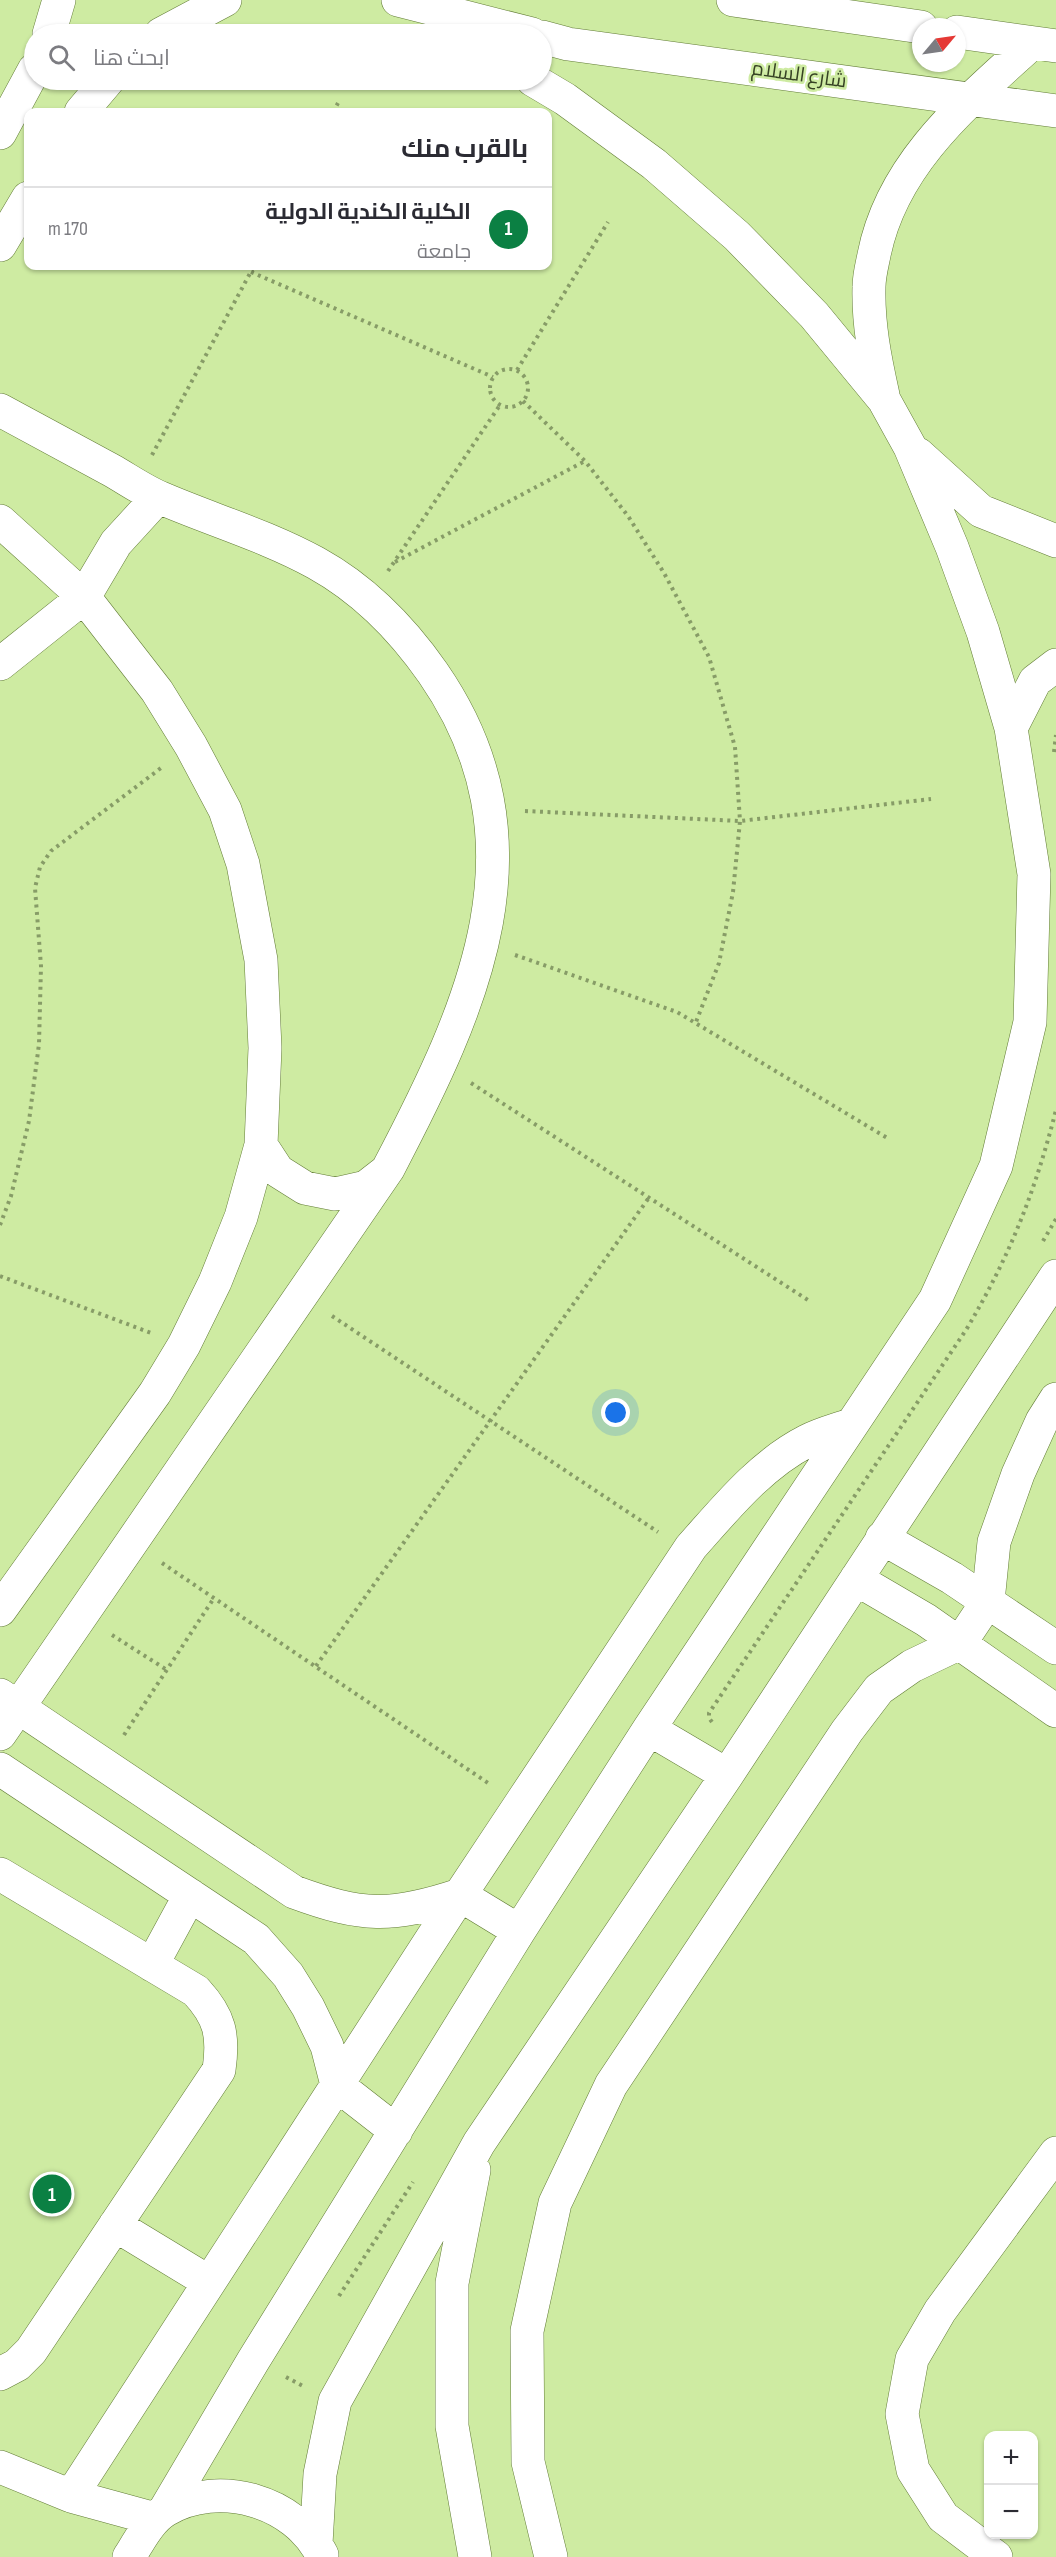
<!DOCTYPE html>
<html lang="ar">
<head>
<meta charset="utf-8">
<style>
	body { margin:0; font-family:"Sofia Sans Condensed",Cairo,sans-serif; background:#f7f7f7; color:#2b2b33; direction:rtl }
	.controls { position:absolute; right:18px; bottom:18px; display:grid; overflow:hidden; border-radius:12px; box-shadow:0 2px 4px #0004 }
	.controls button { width:54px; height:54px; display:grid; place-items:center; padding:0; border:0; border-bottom:2px solid #e1e1e2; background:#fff; color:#2b2b33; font:30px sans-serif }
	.compass { position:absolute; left:912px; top:18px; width:54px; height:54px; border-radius:50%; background:#fff; box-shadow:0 2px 4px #0004; rotate:61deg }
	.you { position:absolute; left:616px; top:1413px; width:21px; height:21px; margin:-15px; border:4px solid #fff; border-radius:50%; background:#1a73e8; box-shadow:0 0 0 9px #1a73e833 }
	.badge { display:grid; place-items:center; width:39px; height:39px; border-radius:50%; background:#0b8043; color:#fff; font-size:20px; font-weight:700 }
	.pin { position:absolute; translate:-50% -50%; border:3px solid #fff; box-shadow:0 2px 6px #0006 }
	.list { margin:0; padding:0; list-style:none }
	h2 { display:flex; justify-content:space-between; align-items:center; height:78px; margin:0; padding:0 24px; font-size:26px }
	h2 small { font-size:20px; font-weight:400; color:#7c7c81 }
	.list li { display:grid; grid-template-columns:39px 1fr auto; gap:18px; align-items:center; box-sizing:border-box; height:84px; padding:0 24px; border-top:2px solid #e1e1e2 }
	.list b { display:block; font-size:22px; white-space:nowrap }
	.list p { margin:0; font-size:20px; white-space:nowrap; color:#7c7c81 }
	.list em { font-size:20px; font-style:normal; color:#7c7c81 }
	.icon { flex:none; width:33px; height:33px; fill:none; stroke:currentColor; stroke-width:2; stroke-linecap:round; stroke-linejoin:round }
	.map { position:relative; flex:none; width:1056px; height:2557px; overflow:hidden; direction:ltr }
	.search { position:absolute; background:#fff; box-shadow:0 2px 4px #0004; left:24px; top:24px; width:528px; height:66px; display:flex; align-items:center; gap:15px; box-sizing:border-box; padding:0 21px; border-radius:33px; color:#7c7c81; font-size:22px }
	.panel { position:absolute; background:#fff; box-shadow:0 2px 4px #0004; left:24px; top:108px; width:528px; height:162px; border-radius:12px; direction:rtl }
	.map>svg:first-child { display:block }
</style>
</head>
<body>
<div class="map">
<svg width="1056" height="2557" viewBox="0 0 1056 2557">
	<rect width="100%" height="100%" fill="#ceeba2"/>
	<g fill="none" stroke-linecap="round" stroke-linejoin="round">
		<!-- minor casing -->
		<g stroke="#627c36" stroke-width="34">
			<path id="minor" d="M398,0l134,34
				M733,0l188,27
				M957,32l99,14
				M49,34l10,-34
				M161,34l64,-34
				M542,37l26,7 488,67
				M81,112l27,-32
				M0,133l34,-63
				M0,245l28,-47
				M883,395c-8,-36 -15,-71 -14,-108 0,-11 3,-22 5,-32 18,-92 92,-152 158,-212
				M0,410c37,20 74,40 111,60 16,9 33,21 50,28 51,22 106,38 155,65 47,26 87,67 117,110 117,169 40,334 -45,496l-388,565
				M918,454l63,57 75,30
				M0,521l84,76 73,94 34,55 34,64 18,54 18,96 4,88 -4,97 -20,72 -26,65 -31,63 -29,48 -155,217
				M0,664l84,-67 32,-54 42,-46
				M1011,728l24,-47 21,-16
				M261,1145l17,26 27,17 30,6 31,-7 18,-14
				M882,1538l70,40 104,70
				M856,1579l70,41 130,91
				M0,1695l294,197c68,25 97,26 166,3l59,36
				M649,1729l78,46
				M0,1769l256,170 32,36 20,32 19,39 10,39 59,46
				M0,1874l196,117c24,26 28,44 23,79l-188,281 -14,14 -17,9
				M152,1965l38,-70
				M474,2170l-22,113v143l23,131
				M115,2225l94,57
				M0,2467l71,29 84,23
				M71,2496l389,-601 231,-348c34,-38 69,-82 116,-106 13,-7 29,-11 43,-16
				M165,2510l88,-149 266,-430 130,-202 286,-429 61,-134 34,-144 4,-148 -23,-146 -28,-96 -31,-85 -42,-100 -26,-47 -70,-85 -77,-79 -83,-72 -89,-65 -32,-19
				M316,2544l4,-70 15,-73 144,-258 248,-368 329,-499
				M129,2557c10,-15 20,-37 37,-47 53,-31 129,-9 156,45
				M551,2557l-23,-95 -1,-131 28,-128 56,-118 236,-354 32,-42 33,-23 48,-23 28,-42 6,-59 24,-68 24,-53 14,-22
				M996,2557l-53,-40 -30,-47 -11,-56 10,-55 28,-48 116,-158"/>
		</g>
		<!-- path -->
		<path stroke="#879c67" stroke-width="4" stroke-dasharray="3 4.5" stroke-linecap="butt" d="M333,112l5,-9
			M251,272l242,105
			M490 388a19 19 0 1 1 38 0a19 19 0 1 1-38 0Z
			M517,370l91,-148
			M523,401l62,60 43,55 36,57 45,84 26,90 5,74 -7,71 -14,71 -23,59
			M152,455l102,-189
			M395,562l190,-101
			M388,571l112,-166
			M1054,752l2,-17
			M525,811l215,10 191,-22
			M515,955l162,57 212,127
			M471,1083l340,219
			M0,1225l11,-29 18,-75 10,-77 2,-78 -6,-78 5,-21 11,-16 110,-83
			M1043,1241l13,-22
			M0,1276l151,57
			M332,1316l326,216
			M162,1563l329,222
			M112,1635l55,35
			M316,1666l332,-467
			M712,1722l-3,-4v-5l257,-383c44,-74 69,-138 90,-220
			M124,1735l90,-137
			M339,2296l74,-114
			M286,2377l17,9"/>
		<!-- minor -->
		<use href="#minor" stroke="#fff" stroke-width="33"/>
	</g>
	<g text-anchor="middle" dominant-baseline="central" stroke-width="5" stroke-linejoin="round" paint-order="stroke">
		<!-- street labels -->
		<g font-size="20" fill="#364224" stroke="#ceeba2">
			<text transform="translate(799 75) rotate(8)">شارع السلام</text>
		</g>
	</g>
</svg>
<div class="controls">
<button>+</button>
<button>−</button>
</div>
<svg class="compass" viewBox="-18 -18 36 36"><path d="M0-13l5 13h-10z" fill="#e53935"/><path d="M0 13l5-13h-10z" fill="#7c7c81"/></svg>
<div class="you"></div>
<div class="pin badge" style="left:52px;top:2194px">1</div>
<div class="search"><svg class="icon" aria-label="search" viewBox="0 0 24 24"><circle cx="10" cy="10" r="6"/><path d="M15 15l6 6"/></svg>ابحث هنا</div>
<section class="panel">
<h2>بالقرب منك<small></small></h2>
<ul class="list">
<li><span class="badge">1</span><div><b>الكلية الكندية الدولية</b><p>جامعة</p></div><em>170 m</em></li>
</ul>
</section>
</div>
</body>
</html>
